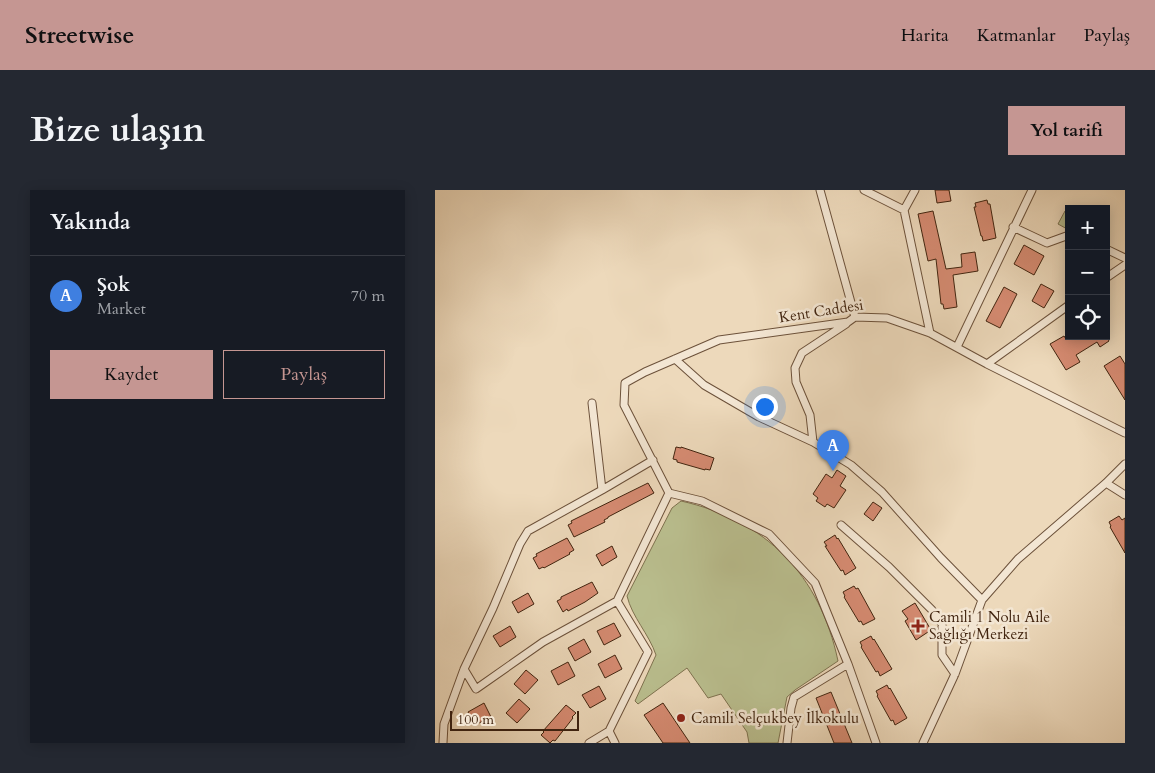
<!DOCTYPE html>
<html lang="tr">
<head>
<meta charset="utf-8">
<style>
	body { margin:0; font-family:Cardo,serif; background:#242831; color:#f1f3f6 }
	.controls { position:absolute; right:15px; top:15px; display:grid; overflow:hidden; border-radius:0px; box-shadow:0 2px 12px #0003 }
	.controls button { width:45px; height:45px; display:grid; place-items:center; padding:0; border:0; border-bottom:1px solid #363941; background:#171b24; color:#f1f3f6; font:25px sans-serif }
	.scale { position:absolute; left:15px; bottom:12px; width:129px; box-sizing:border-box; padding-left:5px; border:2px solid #41240f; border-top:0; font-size:14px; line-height:18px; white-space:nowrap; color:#41240f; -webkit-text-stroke:4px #f3e6d3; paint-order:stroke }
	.you { position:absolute; left:329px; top:216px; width:18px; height:18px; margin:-12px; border:4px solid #fff; border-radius:50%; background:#1a73e8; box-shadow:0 0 0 8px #1a73e833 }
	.badge { display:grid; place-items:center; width:32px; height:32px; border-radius:50%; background:#c59692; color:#fff; font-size:16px; font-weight:700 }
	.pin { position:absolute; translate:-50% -41px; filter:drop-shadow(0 1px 2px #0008) }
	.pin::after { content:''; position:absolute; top:26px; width:18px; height:15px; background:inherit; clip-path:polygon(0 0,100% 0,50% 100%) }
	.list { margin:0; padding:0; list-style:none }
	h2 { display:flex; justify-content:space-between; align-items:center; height:65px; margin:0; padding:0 20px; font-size:21px }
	h2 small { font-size:16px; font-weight:400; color:#9ea1a6 }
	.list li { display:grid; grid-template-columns:32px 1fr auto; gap:15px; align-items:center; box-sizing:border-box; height:80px; padding:0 20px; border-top:1px solid #363941 }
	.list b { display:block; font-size:19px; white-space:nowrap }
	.list p { margin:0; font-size:16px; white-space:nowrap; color:#9ea1a6 }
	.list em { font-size:16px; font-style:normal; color:#9ea1a6 }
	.actions { display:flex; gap:10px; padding:15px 20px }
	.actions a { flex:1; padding:11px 0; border:1px solid #c59692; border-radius:0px; text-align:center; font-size:18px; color:#c59692 }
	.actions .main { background:#c59692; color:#111 }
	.icon { flex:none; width:28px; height:28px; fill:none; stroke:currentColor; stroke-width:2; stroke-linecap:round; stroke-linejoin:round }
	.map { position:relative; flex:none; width:690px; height:553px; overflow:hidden; border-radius:0px }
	header { display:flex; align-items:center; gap:30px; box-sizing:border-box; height:70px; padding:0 25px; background:#c59692; color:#111 }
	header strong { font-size:24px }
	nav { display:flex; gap:28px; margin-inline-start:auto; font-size:18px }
	.intro { display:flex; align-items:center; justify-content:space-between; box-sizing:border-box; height:120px; padding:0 30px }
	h1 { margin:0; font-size:35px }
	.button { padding:12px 22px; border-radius:0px; background:#c59692; color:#111; font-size:18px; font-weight:700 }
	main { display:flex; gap:30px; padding:0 30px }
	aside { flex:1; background:#171b24; border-radius:0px; box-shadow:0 2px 12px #0003 }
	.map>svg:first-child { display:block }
</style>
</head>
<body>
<header>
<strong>Streetwise</strong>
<nav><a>Harita</a><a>Katmanlar</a><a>Paylaş</a></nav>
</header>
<div class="intro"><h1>Bize ulaşın</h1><a class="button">Yol tarifi</a></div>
<main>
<aside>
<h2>Yakında<small></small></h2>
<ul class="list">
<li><span class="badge" style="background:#3f7fe0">A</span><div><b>Şok</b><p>Market</p></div><em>70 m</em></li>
</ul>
<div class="actions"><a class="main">Kaydet</a><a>Paylaş</a></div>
</aside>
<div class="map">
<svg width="690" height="553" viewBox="0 0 690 553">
	<rect width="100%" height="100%" fill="#edd9bb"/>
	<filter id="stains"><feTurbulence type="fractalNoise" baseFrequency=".004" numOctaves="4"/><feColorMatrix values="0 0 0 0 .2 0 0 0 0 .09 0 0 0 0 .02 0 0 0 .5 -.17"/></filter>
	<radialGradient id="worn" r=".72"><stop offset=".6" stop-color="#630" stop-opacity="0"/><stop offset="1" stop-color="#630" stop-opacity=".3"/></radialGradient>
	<!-- green -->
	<path fill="#babf8f" stroke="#7e724f" d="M630,21l4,2v17l-11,-6z
		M246,311c85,19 139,74 157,160l-43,29 -8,7 -9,46h-29l-2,-11 -26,-38 -13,4 -21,-30 -49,36 -3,-3 21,-46c-7,-21 -24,-38 -29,-59l45,-88z"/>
	<!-- building -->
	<path fill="#d68b72" stroke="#41240f" d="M500,0h14l2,11 -14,2z
		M552,10l1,4h2l6,34 -13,3 -1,-5h-1l-7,-29h2l-1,-4z
		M498,21l13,58 16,-2 -1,-13 14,-2 3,19 -25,4 4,32 -13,2 -1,-5h-2l-5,-45 -8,2 -10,-47z
		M589,55l20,11 -10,19 -20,-11z
		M606,94l13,7 -10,17 -12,-7z
		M569,97l13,7 -17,34 -14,-7z
		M629,146l2,3 5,-3h35l3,5 -9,6 -3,-5 -21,13 4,7 -14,8 -16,-26z
		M685,166l5,8v36l-21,-34z
		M241,257l5,1v-1l33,11 -4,12 -5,-1v1l-28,-8v-2l-4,-1z
		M402,280l9,6 -6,10 6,4 -12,18 -7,-4 -2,3 -9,-6 2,-3 -5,-4 13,-20 6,4z
		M213,293l6,10 -46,24v1l-4,2 1,2 -31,15 -6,-12 4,-2 -1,-2z
		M438,312l9,6 -9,13 -9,-7z
		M684,326l3,4 3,-2v35l-15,-26 1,-1 -2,-4z
		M400,345l2,4 1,-1 18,30 -11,7 -2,-5 -2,1 -16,-25h2l-3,-4z
		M132,348l7,12 -5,3 1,1 -26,14 -1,-1 -4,2 -6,-11 4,-2 -1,-2z
		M177,356l5,11 -15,9 -6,-11z
		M157,392l6,11 -13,9 -17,9 -1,-2 -4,3 -6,-11 4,-2v-2z
		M419,396l2,3 2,-1 17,31 -12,6 -2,-4 -2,1 -15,-25 1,-1 -2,-4z
		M93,403l6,11 -16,9 -6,-11z
		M480,413l16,27 -15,10 -11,-19 3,-2 -6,-8z
		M179,433l7,13 -17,9 -7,-14z
		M75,436l6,11 -16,10 -7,-11z
		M436,446l2,4 1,-1 18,30 -12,7 -2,-5 -2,1 -15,-25 1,-1 -2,-4z
		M149,449l7,13 -16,9 -7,-13z
		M180,465l7,14 -17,9 -7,-14z
		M133,472l7,14 -17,9 -7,-14z
		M91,480l12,10 -13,14 -11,-10z
		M452,495l2,4 1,-1 17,30 -12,7 -2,-5 -2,1 -14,-25 1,-1 -2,-4z
		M164,496l7,13 -16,9 -8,-13z
		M396,502l21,51h-18l-18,-45z
		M84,509l11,10 -13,14 -11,-10z
		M49,513l7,14 -16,8 -7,-13z
		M228,513l27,40h-27l-19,-28z
		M131,515l10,8 -4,4 1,1 -18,23 -2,-1 -3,3 -9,-8 3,-3 -1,-1z"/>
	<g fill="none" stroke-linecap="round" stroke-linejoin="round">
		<!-- minor casing -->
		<g stroke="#6c513a" stroke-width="9">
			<path id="minor" d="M385,0l35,127
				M429,0l40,20
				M480,0l-11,20 26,123
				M578,37l34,16 22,-8
				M671,59l19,9
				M671,88l19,-13
				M522,157l75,-157
				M240,169l29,26 55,32 54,25 -3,-27 -14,-33 -1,-14 7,-15 44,-29
				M552,174l82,-59
				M157,213l10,87
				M378,252l38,23 31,27 59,66 41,42
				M218,270l-51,30 -74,41 -8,13 -27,64 -29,61 12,20 67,-47 74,-41 52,-108 -45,-88 1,-22 20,-11 74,-32 129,-18 7,-5 32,1 43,15 57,31 138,69
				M671,293l19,12
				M234,303l33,8 67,33 46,49 33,81
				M406,335l48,42 43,43 10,14v31l13,19
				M8,553l1,-19 20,-55
				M154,553l20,-12
				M180,553l-6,-12 39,-79 -31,-51
				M352,553l4,-35 3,-11 54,-33 28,79
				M488,553l32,-69 27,-74 36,-41 88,-76 19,-19"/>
		</g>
		<!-- minor -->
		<use href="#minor" stroke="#f3e6d3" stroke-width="7"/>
	</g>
	<!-- markers -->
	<g fill="#8f2418" stroke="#f3e6d3" stroke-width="2">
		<path d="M480.5 428.5h5v5h5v5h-5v5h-5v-5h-5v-5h5z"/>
		<circle cx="246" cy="528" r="5"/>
	</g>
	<g text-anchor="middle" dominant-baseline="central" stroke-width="5" stroke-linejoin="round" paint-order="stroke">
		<!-- street labels -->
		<g font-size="15" fill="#41240f" stroke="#f3e6d3">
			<text transform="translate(386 121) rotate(-9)">Kent Caddesi</text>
		</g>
		<!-- poi labels -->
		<g font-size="15" fill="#41240f" stroke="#f3e6d3" text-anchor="start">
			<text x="494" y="427">Camili 1 Nolu Aile<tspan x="494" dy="17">Sağlığı Merkezi</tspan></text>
			<text x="256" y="528">Camili Selçukbey İlkokulu</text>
		</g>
	</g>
	<rect width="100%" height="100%" filter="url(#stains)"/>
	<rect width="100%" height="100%" fill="url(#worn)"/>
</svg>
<div class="controls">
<button>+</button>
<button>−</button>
<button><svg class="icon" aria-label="locate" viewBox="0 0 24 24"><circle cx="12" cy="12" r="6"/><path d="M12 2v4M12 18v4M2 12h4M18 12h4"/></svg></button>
</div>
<div class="scale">100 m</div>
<div class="you"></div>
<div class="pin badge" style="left:398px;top:281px;background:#3f7fe0">A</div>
</div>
</main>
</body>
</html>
